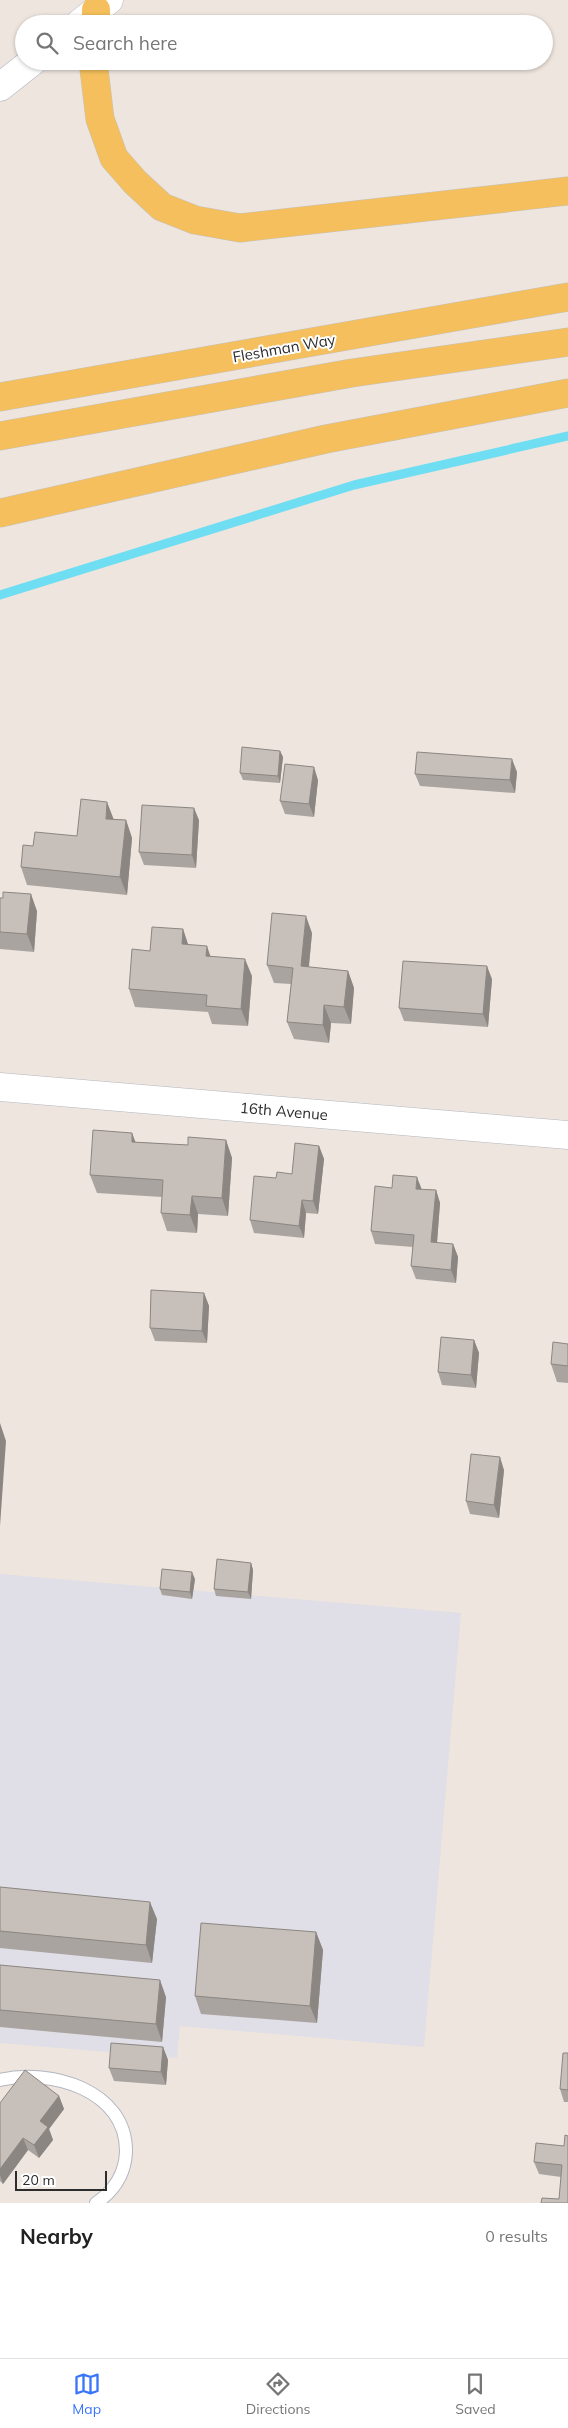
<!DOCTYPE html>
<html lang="en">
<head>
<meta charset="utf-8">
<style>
	body { margin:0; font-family:Mulish,sans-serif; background:#f6f6f6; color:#222 }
	.scale { position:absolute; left:15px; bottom:12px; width:92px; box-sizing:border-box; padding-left:5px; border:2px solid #2c2c2c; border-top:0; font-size:14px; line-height:18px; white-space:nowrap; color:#2c2c2c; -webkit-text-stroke:4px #fff; paint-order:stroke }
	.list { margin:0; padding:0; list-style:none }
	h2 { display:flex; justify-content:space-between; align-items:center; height:65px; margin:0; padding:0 20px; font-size:21px }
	h2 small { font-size:16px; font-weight:400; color:#767676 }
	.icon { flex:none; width:28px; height:28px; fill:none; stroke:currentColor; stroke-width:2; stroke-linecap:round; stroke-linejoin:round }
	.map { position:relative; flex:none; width:568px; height:2203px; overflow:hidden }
	.search { position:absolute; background:#fff; box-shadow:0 1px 4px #0004; left:15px; right:15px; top:15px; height:55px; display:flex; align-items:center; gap:12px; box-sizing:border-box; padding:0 18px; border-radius:28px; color:#767676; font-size:19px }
	.sheet { height:155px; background:#fff }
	nav { display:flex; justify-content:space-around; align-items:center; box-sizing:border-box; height:70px; border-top:1px solid #e0e0e0; background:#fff; font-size:14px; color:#767676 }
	nav a { display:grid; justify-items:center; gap:2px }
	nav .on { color:#3a75fe }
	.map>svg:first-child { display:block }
</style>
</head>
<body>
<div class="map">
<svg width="568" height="2203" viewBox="0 0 568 2203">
	<rect width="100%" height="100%" fill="#eee5de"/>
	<!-- industrial -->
	<path fill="#e0dee6" d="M0,1574l461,39 -37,434 -244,-21 -3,32 -177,-15z"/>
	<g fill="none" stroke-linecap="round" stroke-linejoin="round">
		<!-- stream -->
		<path stroke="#6fdef2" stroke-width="9" d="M0,595l354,-110 214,-49"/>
		<!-- lane casing -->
		<g stroke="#b2b6c0" stroke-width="14">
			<path id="lane" d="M0,2080c50,-12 127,10 126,72 -1,22 -12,39 -30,51"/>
		</g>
		<!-- secondary casing -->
		<g stroke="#b2b6c0" stroke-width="29">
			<path id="secondary" d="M79,24l30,-24
				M0,87l33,-26
				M0,1087l568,48"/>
		</g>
		<!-- primary casing -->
		<g stroke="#c4c4c4" stroke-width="29">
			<path id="primary" d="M96,24v-14
				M93,61l7,58 14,39 21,24 27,25 33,13 45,8 328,-37
				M0,397l568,-100
				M0,436l352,-63 216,-31
				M0,513l326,-74 242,-46"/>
		</g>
		<!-- lane -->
		<use href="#lane" stroke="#fff" stroke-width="12"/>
		<!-- secondary -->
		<use href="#secondary" stroke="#fff" stroke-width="28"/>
		<!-- primary -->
		<use href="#primary" stroke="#f4bf5c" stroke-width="28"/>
	</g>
	<!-- wall -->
	<path fill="#aaa4a0" d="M280,751l3,6 -3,26 -37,-3 -3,-7z
		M517,772l-2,21 -95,-7 -5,-12z
		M318,780l-4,37 -29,-3 -5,-13z
		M114,819l12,1 6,18 -5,57 -100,-10 -6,-18 12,-21 44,-10z
		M199,820l-3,48 -52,-3 -5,-13z
		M0,898l37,13 -3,41 -34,-3z
		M183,929l5,16 64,31 -4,50 -36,-2 -4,-12 -73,-5 -6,-18 21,-38z
		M312,933l-3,34 39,4 6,17 -3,36 -20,-1 -2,20 -35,-4 -7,-17 4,-38 -17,-1 -7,-18z
		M492,979l-4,48 -84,-6 -5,-13z
		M132,1133l3,9 53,3 38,-5 6,18 -4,58 -30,-2 -1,19 -30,-2 -6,-18 1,-16 -65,-4 -7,-18z
		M319,1146l5,13 -6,55 -12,-1 -2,25 -50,-5 -4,-13 26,-42 16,-4z
		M392,1188l44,2 4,13 -3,40 16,1 5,13 -2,26 -40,-4 -5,-13 2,-19 -38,-3 -4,-13z
		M204,1293l5,13 -2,37 -52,-2 -5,-13z
		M474,1340l5,13 -3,35 -34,-3 -4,-13z
		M568,1344v39l-11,-1 -6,-18z
		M504,1470l-5,48 -29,-4 -4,-13z
		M251,1563l2,7 -2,29 -35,-3 -2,-7z
		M195,1579l-3,20 -30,-4 -2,-6z
		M0,1887l157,32 -5,44 -152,-15z
		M316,1932l7,18 -6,73 -116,-9 -6,-18z
		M0,1965l166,32 -4,45 -162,-15z
		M163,2047l5,13 -2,25 -52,-4 -5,-13z
		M568,2053v49h-4l-4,-13z
		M59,2096l5,13 -15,20 4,11 -14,18 -11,-8 -25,34 -3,-3v-78z
		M564,2146l-5,53 2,-22 -22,-3 -5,-12z"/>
	<!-- shaded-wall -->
	<path fill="#8b8682" d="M280,751l3,6 -3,26 -2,-7z
		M512,759l5,13 -2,21 -5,-13z
		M314,767l4,13 -4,37 -5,-13z
		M107,802l7,18 -8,-1z
		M194,808l5,12 -3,48 -4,-13z
		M126,820l6,18 -5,57 -7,-18z
		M31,894l6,17 -3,41 -7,-18z
		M306,916l6,17 -5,51 -6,-18z
		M183,929l6,18 -7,-3z
		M207,946l6,18 -7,-8z
		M245,959l7,17 -4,50 -7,-17z
		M487,966l5,13 -4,48 -5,-13z
		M348,971l6,17 -3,36 -7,-17z
		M324,1005l7,18 -2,20 -6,-18z
		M132,1133l7,18 -7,-9z
		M226,1140l6,18 -4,58 -6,-18z
		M319,1146l5,13 -6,55 -5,-13z
		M417,1177l5,13 -6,-1z
		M436,1190l4,13 -4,52 -5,-13z
		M192,1196l6,18 -1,19 -7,-18z
		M302,1200l4,13 -2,25 -5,-12z
		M453,1244l5,13 -2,26 -5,-13z
		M204,1293l5,13 -2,37 -5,-12z
		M474,1340l5,13 -3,35 -5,-13z
		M0,1423l6,18 -6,85z
		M500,1457l4,13 -5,48 -5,-13z
		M251,1563l2,7 -2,29 -3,-7z
		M192,1572l3,7 -3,20 -2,-7z
		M150,1902l7,17 -5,44 -6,-18z
		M316,1932l7,18 -6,73 -7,-17z
		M160,1980l6,17 -4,45 -6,-18z
		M163,2047l5,13 -2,25 -5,-13z
		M59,2096l5,13 -15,20 4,11 -14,18 -5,-13 6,-24z
		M23,2138l5,12 -25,34 -3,-9v-6z"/>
	<!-- building -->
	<path fill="#c6bfba" stroke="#8b8682" d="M242,747l38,4 -2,25 -38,-3z
		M417,752l95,7 -2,21 -95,-6z
		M285,764l29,3 -5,37 -29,-3z
		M81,799l26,3 -1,17 20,1 -6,57 -99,-10 2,-22 10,1 2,-14 42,4z
		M142,805l52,3 -2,47 -53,-3z
		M3,892l28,2 -4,40 -27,-2v-34h3z
		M272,913l34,3 -5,50 47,5 -4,36 -20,-2 -1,20 -36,-3 6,-54 -26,-3z
		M152,927l31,2 -1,15 25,2 -1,10 39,3 -4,50 -35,-3 1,-11 -78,-6 3,-40 18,2z
		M403,961l84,5 -4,48 -84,-6z
		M93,1130l39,3v9l56,3v-8l38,3 -4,58 -30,-2 -2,19 -29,-2 2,-33 -73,-5z
		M295,1143l24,3 -6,55 -11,-1 -3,26 -49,-6 4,-44 22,2 1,-6 15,2z
		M393,1175l24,2 -1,12 20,1 -5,52 22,2 -2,26 -40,-4 3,-31 -43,-4 4,-45 17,2z
		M151,1290l53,3 -2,38 -52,-3z
		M441,1337l33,3 -3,35 -33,-3z
		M553,1342l15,2v22l-17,-2z
		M471,1454l29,3 -6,48 -28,-4z
		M217,1559l34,4 -3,29 -34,-3z
		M162,1569l30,3 -2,20 -30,-3z
		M0,1887l150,15 -4,43 -146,-14z
		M201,1923l115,9 -6,74 -115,-10z
		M0,1965l160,15 -4,44 -156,-14z
		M111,2043l52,4 -2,25 -52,-4z
		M563,2053h5v37l-8,-1z
		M25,2070l34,26 -19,25 8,6 -14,18 -11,-7 -23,31v-66z
		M565,2135l3,1v67h-27l1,-5 17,1 3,-34 -28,-3 2,-19 28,3z"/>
	<g text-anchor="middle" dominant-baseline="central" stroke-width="4" stroke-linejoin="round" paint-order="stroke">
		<!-- street labels -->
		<g font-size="15" fill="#2c2c2c" stroke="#fff">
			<text transform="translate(284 348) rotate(-10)">Fleshman Way</text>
			<text transform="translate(284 1111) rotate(5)">16th Avenue</text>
		</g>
	</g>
</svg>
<div class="scale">20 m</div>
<div class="search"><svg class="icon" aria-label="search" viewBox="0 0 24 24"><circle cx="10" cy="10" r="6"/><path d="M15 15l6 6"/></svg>Search here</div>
</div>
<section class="sheet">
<h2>Nearby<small>0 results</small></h2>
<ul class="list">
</ul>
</section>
<nav>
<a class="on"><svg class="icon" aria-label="map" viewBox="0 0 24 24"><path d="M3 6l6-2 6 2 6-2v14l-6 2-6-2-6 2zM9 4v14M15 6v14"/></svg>Map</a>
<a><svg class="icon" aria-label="directions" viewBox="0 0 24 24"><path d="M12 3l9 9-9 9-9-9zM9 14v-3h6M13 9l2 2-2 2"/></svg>Directions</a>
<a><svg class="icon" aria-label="saved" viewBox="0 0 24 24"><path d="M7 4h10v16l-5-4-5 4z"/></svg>Saved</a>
</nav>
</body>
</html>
